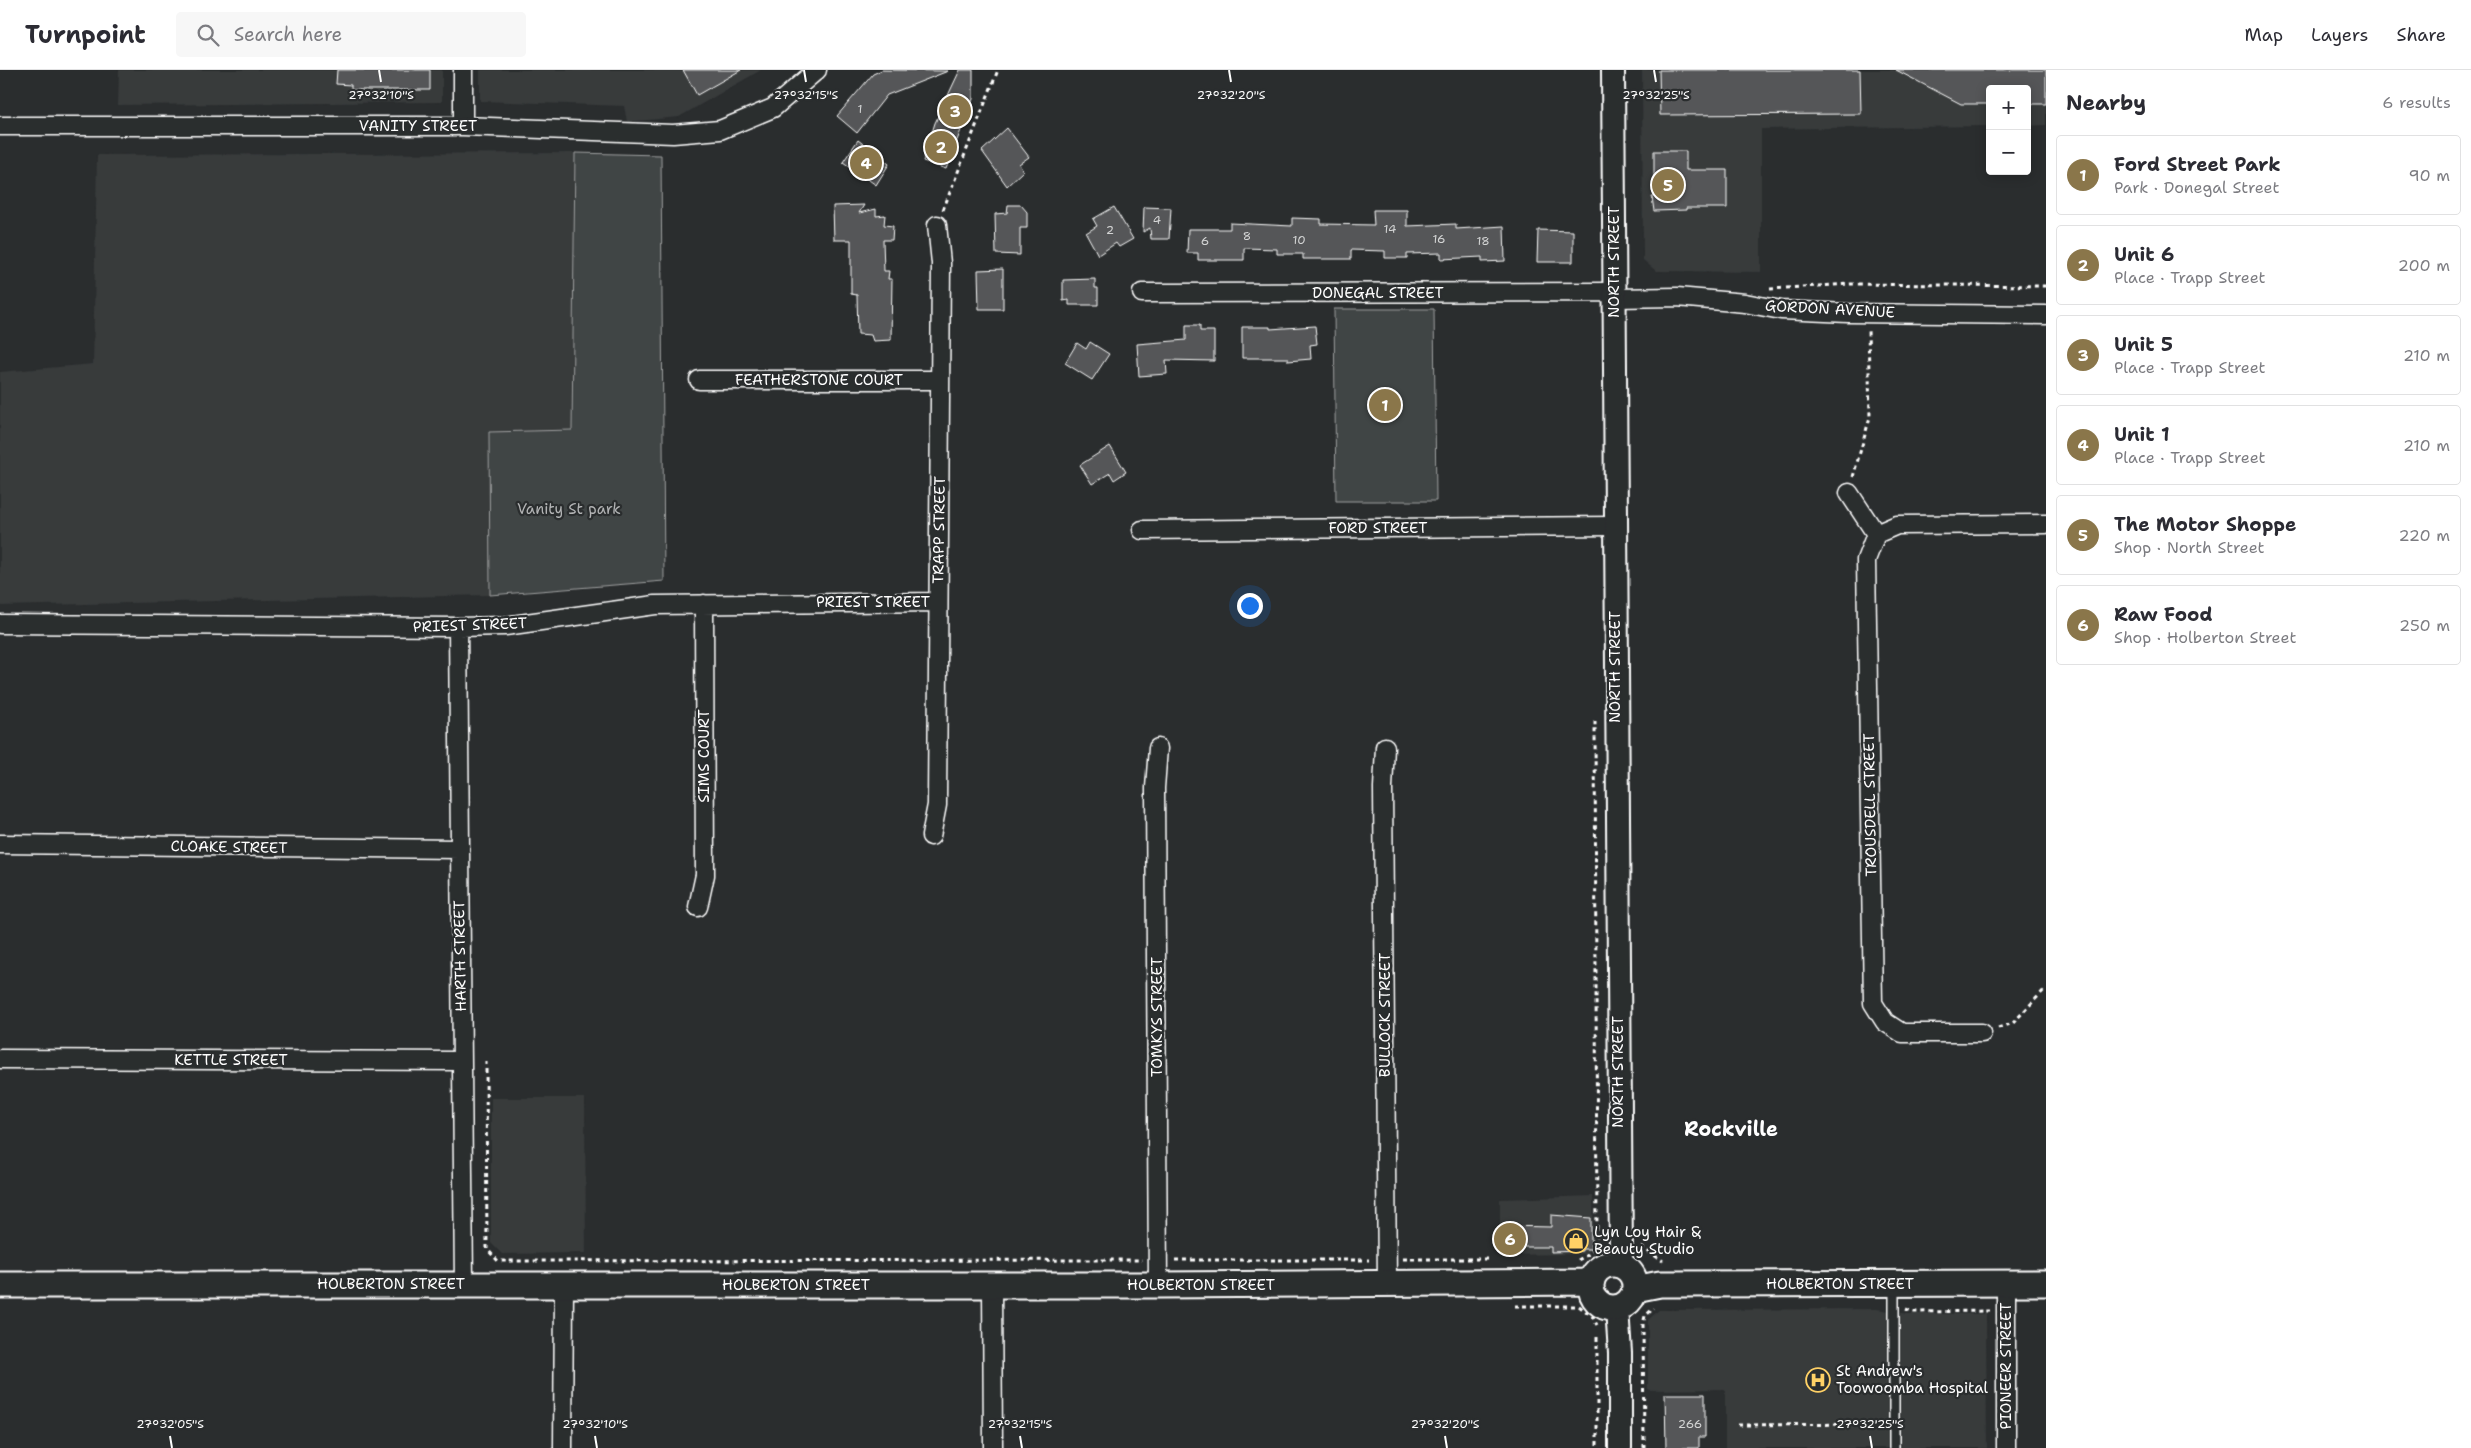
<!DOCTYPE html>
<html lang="en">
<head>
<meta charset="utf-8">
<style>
	body { margin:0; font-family:"Shantell Sans",sans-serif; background:#f7f7f7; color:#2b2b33 }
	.controls { position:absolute; right:15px; top:15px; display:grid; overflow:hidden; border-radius:5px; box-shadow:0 2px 12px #0003 }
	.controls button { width:45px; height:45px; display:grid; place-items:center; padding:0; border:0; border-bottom:1px solid #e1e1e2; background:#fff; color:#2b2b33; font:25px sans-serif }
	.you { position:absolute; left:1249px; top:535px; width:18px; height:18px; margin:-12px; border:4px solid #fff; border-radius:50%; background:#1a73e8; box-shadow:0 0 0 8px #1a73e833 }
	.badge { display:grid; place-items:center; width:32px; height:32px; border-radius:50%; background:#8a764a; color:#fff; font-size:16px; font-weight:700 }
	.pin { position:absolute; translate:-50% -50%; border:2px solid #fff; box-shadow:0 1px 5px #0006 }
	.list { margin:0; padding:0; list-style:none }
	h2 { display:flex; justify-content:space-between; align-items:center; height:65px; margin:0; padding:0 20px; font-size:21px }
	h2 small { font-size:16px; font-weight:400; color:#7c7c81 }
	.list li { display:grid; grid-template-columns:32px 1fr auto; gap:15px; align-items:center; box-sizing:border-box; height:80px; margin:0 10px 10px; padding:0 10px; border:1px solid #e1e1e2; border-radius:5px }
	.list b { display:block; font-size:19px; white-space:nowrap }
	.list p { margin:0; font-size:16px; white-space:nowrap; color:#7c7c81 }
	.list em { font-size:16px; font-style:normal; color:#7c7c81 }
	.icon { flex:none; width:28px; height:28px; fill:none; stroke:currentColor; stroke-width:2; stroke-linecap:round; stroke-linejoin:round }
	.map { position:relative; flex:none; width:2046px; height:1378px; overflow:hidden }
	header { display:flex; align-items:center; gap:30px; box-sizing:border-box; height:70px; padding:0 25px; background:#fff; border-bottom:1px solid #e1e1e2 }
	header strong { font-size:24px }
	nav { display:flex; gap:28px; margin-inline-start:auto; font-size:18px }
	.search { width:350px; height:45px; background:#f7f7f7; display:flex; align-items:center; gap:12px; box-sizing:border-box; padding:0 18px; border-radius:5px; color:#7c7c81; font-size:19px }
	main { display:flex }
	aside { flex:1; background:#fff }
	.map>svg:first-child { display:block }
</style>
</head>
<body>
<header>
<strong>Turnpoint</strong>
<div class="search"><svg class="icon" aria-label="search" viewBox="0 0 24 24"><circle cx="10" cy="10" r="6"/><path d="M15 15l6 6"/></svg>Search here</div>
<nav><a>Map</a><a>Layers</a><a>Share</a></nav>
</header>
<main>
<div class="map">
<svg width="2046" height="1378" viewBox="0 0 2046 1378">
	<rect width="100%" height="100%" fill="#2a2d2e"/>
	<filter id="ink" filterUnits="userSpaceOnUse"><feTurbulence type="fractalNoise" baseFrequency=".02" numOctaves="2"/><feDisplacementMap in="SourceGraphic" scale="10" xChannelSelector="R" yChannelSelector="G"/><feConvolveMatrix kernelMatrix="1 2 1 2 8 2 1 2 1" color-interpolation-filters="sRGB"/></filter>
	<g filter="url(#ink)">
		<!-- built -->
		<path fill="#373a3b" d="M119,0h323v32l-324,3z
			M480,0h281l-82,47 -52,5 -3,-16 -144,-5z
			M1642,0h404v55l-19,1v-37h-37v37l-229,3v143l-105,-1 -13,-11z
			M575,83l-3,277 -83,3 1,162 -490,11v-234l93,-8 4,-209z
			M491,1028h94l1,155 -84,1 -11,-11z
			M1593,1126l1,49 -4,6 -6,3 -84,1v-56z
			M1877,1239l32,5h77l1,134h-262v-59l-77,1v-70l11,-10z"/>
		<!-- green -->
		<path fill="#414445" stroke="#a0a2a2" d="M575,83l86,2 3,426 -174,14 -1,-163 83,-2z
			M1334,239h100l2,192h-100z"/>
		<!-- building -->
		<path fill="#555758" stroke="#fff" d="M337,0h93v20h-79v-5l-15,-1z
			M683,0h58l-44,25z
			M882,0l66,1 -61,24 -30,38 -20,-17 36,-42z
			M960,0h13v29l-27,70 -23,-8 12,-38z
			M1659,0h201l1,44 -201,1z
			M1896,0h150v34h-19v-15h-37v15h-29z
			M1007,58l22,29 -10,7 4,7 -16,15 -25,-35z
			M858,70l31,24 -13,21 -33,-23z
			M1654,81h32v19h41v38h-41v2l-32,1 -2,-14h2z
			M864,135l-5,8 17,-4v7l9,-1 -1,10 9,1 -1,14h-9l1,31h5l-1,8h4l-1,61 -18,1 -2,-6 -13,-1 -1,-39 -6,-1v-54h-17l-1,-34z
			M1008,135h13l6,7v16h-7v27l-24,-1 -1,-40 12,-1z
			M1114,137l19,32 -14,8 -3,-4 -18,12 -12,-22 11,-7 -4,-7z
			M1144,137l27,1 -2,31h-18l-1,-11 -7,4z
			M1373,140h34v16l49,-2v5l48,-3 1,35 -23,1v-5l-41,2v-6l-34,1v4h-22v-7l-34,-1v9h-48v-5h-26v-5l-33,-1v12h-46v-7h-11l1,-24h42v-6l62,3v-8l29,1v5l53,1z
			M1538,160l35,1v31h-36z
			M1003,199v40h-24l-1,-39z
			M1095,209v9h3v17h-29v-5l-6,1v-21z
			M1186,255h14v6h14v30l-48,-1 1,14 -28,2 -2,-32 49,-4z
			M1315,256l2,18 -7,1 1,14 -23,2v-3h-46v-31h28v2z
			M1090,272l19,12 -17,26 -27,-17 12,-20 9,6z
			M1110,376l16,26 -12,8 -4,-7 -18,11 -12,-19z
			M1551,1145l40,3v31h-9v2l-31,1v-5h-32v5h-17v-26l49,1z
			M1665,1324h40v43h-6v11h-33z"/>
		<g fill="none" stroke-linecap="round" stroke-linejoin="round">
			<!-- service casing -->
			<g stroke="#fff" stroke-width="12">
				<path id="service" d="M1894,1216v162"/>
			</g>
			<!-- minor casing -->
			<g stroke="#fff" stroke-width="21">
				<path id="minor" d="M463,0v56
					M0,56h463l210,8 47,-4 53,-22 44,-38
					M1142,223l472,-1
					M1614,228l63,-1 68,6 36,7 67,3 198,2
					M699,310h241
					M1849,423l27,41
					M1142,460l473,-4
					M1876,464l-10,26 7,443 12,19 17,11h80
					M1876,464l21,-9 149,-1
					M0,554l458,3 47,-1 150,-21 283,-3
					M458,557l6,657
					M1385,677l-2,41 4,496
					M1158,678l-3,40 3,497
					M931,766l6,-31 4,-542 -4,-38
					M0,774l459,5
					M698,837l7,-32 -1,-271
					M0,989l461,2
					M2006,1213v165
					M992,1215l1,163
					M563,1378l1,-163"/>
			</g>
			<!-- tertiary casing -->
			<g stroke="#fff" stroke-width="26">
				<path id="tertiary" d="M1613,0l8,1195
					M1617,1238l3,45v95"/>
			</g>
			<!-- secondary casing -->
			<g stroke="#fff" stroke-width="29">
				<path id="secondary" d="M1591 1216a22 22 0 1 1 44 0a22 22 0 1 1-44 0Z
					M0,1215h1158l433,-3
					M1635,1219l25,-5 386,-1"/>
			</g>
			<!-- path -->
			<path stroke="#fff" stroke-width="3" stroke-dasharray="4 4" stroke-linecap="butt" d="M943,140l55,-140
				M1770,219l80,-5 196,2
				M1853,407l17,-60 -2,-88
				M1998,958l15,-5 33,-35
				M486,991l1,188 11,12 644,-1
				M1641,1177l22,14
				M1403,1189h86
				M1175,1190h194
				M1578,1190l11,-6 8,-11 -2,-522
				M1515,1236h64l13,10 5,9
				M1906,1239l7,3 76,-1
				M1597,1267v111
				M1738,1355l144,-1
				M1644,1378l-1,-124 2,-8 9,-8"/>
			<!-- service -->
			<use href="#service" stroke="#2a2d2e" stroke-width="9"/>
			<!-- minor -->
			<use href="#minor" stroke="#2a2d2e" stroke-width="18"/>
			<!-- tertiary -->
			<use href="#tertiary" stroke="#2a2d2e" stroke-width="22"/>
			<!-- secondary -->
			<use href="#secondary" stroke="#2a2d2e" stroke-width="25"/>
		</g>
	</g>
	<!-- ticks -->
	<path fill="none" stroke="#fff" stroke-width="2" d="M379,0l2,12M804,0l2,12M1229,0l2,12M1654,0l2,12M170,1366l2,12M595,1366l2,12M1020,1366l2,12M1445,1366l2,12M1870,1366l2,12"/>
	<!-- icons -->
	<defs>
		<g id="shop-ring" transform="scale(1.25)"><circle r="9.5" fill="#2a2d2e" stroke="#ffd166" stroke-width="1.5"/><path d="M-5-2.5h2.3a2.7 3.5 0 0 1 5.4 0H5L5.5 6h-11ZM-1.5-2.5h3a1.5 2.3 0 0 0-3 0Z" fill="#ffd166"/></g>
		<g id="hospital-ring" transform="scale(1.25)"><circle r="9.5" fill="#2a2d2e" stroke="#ffd166" stroke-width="1.5"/><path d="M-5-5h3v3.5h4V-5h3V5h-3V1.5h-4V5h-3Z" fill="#ffd166"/></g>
	</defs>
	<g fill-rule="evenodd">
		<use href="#shop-ring" x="1576" y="1171"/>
		<use href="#hospital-ring" x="1818" y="1310"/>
	</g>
	<g text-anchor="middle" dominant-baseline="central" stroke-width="4.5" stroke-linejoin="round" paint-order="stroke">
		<!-- number labels -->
		<g font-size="12" fill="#d4d5d5">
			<text x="860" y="39">1</text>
			<text x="1157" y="150">4</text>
			<text x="1390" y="159">14</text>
			<text x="1110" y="160">2</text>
			<text x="1247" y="166">8</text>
			<text x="1439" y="169">16</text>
			<text x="1299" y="170">10</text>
			<text x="1205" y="171">6</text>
			<text x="1483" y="171">18</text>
			<text x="1690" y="1354">266</text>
		</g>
		<!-- street labels -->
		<g font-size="15" fill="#fff" stroke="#2a2d2e">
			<text x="418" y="56">VANITY STREET</text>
			<text transform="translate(1614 192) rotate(-90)">NORTH STREET</text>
			<text x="1378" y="223">DONEGAL STREET</text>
			<text transform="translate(1830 239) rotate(3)">GORDON AVENUE</text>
			<text x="819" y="310">FEATHERSTONE COURT</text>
			<text x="1378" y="458">FORD STREET</text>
			<text transform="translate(939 460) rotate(-89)">TRAPP STREET</text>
			<text x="873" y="532">PRIEST STREET</text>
			<text transform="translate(470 555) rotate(-2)">PRIEST STREET</text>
			<text transform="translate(1615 597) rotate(-90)">NORTH STREET</text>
			<text transform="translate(704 686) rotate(-90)">SIMS COURT</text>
			<text transform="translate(1870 735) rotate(-91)">TROUSDELL STREET</text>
			<text transform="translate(229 777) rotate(1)">CLOAKE STREET</text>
			<text transform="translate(460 886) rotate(-91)">HARTH STREET</text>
			<text transform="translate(1385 945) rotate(-90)">BULLOCK STREET</text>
			<text transform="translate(1157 947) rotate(-90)">TOMKYS STREET</text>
			<text x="231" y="990">KETTLE STREET</text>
			<text transform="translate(1618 1002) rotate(-90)">NORTH STREET</text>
			<text x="391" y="1214">HOLBERTON STREET</text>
			<text x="1840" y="1214">HOLBERTON STREET</text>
			<text x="796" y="1215">HOLBERTON STREET</text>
			<text x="1201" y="1215">HOLBERTON STREET</text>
			<text transform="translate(2006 1296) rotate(-90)">PIONEER STREET</text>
		</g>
		<!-- park labels -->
		<g font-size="15" fill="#b3b4b5" stroke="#2a2d2e">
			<text x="569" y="439">Vanity St park</text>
		</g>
		<!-- poi labels -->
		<g font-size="15" fill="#fff" stroke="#2a2d2e" text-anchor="start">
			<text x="1594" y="1162">Lyn Loy Hair &amp;<tspan x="1594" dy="17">Beauty Studio</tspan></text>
			<text x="1836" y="1301">St Andrew's<tspan x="1836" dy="17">Toowoomba Hospital</tspan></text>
		</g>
		<!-- district labels -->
		<g font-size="20" font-weight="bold" fill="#fff" stroke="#2a2d2e">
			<text x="1731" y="1059">Rockville</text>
		</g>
	</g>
	<g font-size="12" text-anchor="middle" fill="#fff" stroke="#2a2d2e" stroke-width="4.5" stroke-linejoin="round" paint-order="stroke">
		<text x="381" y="29">27°32'10"S</text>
		<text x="806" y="29">27°32'15"S</text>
		<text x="1231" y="29">27°32'20"S</text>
		<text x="1656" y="29">27°32'25"S</text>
		<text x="170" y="1358">27°32'05"S</text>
		<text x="595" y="1358">27°32'10"S</text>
		<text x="1020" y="1358">27°32'15"S</text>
		<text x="1445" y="1358">27°32'20"S</text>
		<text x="1870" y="1358">27°32'25"S</text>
	</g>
</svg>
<div class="controls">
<button>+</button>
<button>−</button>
</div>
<div class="you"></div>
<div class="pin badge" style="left:1385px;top:335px">1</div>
<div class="pin badge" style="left:941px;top:77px">2</div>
<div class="pin badge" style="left:955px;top:41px">3</div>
<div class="pin badge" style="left:866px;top:93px">4</div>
<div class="pin badge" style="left:1668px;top:115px">5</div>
<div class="pin badge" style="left:1510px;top:1169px">6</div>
</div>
<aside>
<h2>Nearby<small>6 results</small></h2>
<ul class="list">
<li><span class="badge">1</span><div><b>Ford Street Park</b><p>Park · Donegal Street</p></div><em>90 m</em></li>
<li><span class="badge">2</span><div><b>Unit 6</b><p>Place · Trapp Street</p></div><em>200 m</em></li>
<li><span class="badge">3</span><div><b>Unit 5</b><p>Place · Trapp Street</p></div><em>210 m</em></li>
<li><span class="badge">4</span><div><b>Unit 1</b><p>Place · Trapp Street</p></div><em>210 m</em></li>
<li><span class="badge">5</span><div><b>The Motor Shoppe</b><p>Shop · North Street</p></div><em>220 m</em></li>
<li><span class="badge">6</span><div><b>Raw Food</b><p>Shop · Holberton Street</p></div><em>250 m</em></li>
</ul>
</aside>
</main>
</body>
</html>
